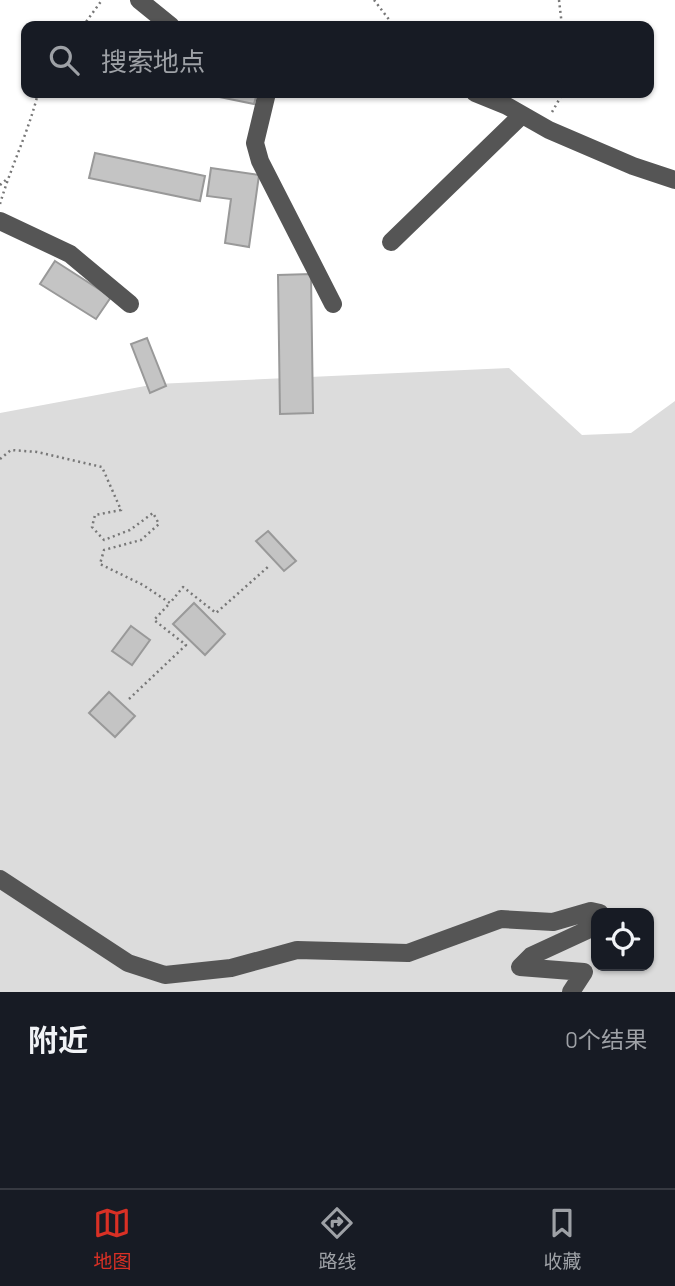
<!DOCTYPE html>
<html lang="zh">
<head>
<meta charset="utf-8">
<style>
	body { margin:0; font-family:Barlow,"Noto Sans SC",sans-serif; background:#242831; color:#f1f3f6 }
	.controls { position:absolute; right:21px; bottom:21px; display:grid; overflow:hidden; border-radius:14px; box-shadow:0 2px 5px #0004 }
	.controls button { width:63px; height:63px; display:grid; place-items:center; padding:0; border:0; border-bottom:2px solid #363941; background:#171b24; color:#f1f3f6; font:35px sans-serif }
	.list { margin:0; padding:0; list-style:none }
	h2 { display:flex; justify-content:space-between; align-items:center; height:91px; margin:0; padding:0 28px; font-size:30px }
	h2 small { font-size:23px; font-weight:400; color:#9ea1a6 }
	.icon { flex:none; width:38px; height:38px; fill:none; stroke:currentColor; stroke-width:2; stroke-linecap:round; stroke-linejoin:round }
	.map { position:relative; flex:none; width:675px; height:992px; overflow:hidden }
	.search { position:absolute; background:#171b24; box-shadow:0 2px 5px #0004; left:21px; right:21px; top:21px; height:77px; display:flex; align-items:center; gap:18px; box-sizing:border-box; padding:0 24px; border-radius:14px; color:#9ea1a6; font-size:26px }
	.sheet { height:196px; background:#171b24 }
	nav { display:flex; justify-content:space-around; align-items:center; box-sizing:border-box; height:98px; border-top:2px solid #363941; background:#171b24; font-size:19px; color:#9ea1a6 }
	nav a { display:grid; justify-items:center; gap:4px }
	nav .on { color:#d93025 }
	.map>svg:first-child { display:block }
</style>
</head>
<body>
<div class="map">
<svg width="675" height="992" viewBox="0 0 675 992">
	<rect width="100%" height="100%" fill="#fff"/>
	<!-- green -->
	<path fill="#dcdcdc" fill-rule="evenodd" d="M509,368l73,67 49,-2 44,-32v591h-675v-579l156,-29zM596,913h53v53h-53z"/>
	<!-- building -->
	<path fill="#c4c4c4" stroke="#999" stroke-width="2" d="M200,93h57l-3,11z
		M95,153l110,23 -5,25 -111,-23z
		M211,168l48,7 -10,72 -24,-4 6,-44 -24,-3z
		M55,261l56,36 -15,22 -56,-35z
		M311,274l2,139 -33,1 -2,-139z
		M147,338l19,48 -16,7 -19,-49z
		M268,531l28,30 -12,10 -28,-30z
		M194,603l31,31 -20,21 -32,-31z
		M131,626l19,14 -18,25 -20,-14z
		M109,692l26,24 -20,21 -26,-24z"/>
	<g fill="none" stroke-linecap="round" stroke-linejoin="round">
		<!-- path -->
		<path stroke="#777" stroke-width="2.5" stroke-dasharray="2 3.5" stroke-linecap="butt" d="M374,0l20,26
			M559,0l3,26
			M83,26l19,-26
			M552,112l11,-19
			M0,185l7,-6
			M0,204c11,-38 29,-73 38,-111
			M0,459l11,-9 26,2 65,15 19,43 -26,5 -3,12 12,13 26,-10 23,-17 6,11 -18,16 -37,10 -4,14 43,21 27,18 13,-16 33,26 53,-47
			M129,699l57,-54 -32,-25 16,-17"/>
		<!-- minor -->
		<path stroke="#555" stroke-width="18" d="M139,0l32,26
			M267,93l-12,50 5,18 73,143
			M475,93l32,13 42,24 84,36 42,14
			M0,221l70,33 60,50
			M391,242l131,-127
			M0,879l128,84 37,12 66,-7 66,-18 111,3 93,-34 52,3 38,-11 9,2
			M571,992l13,-20 -64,-5 11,-11 65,-30"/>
	</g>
</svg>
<div class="controls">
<button><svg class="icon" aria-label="locate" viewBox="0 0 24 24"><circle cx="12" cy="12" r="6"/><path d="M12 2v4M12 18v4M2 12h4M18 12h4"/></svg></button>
</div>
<div class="search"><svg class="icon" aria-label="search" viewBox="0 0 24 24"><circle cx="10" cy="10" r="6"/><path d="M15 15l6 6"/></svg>搜索地点</div>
</div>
<section class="sheet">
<h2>附近<small>0个结果</small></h2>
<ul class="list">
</ul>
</section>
<nav>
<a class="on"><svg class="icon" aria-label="map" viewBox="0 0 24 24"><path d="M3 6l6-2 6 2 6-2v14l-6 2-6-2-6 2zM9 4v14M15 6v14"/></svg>地图</a>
<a><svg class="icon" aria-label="directions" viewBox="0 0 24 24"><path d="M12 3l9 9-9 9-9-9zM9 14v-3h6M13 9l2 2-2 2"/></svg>路线</a>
<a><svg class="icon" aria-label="saved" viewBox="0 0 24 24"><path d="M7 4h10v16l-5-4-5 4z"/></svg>收藏</a>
</nav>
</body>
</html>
